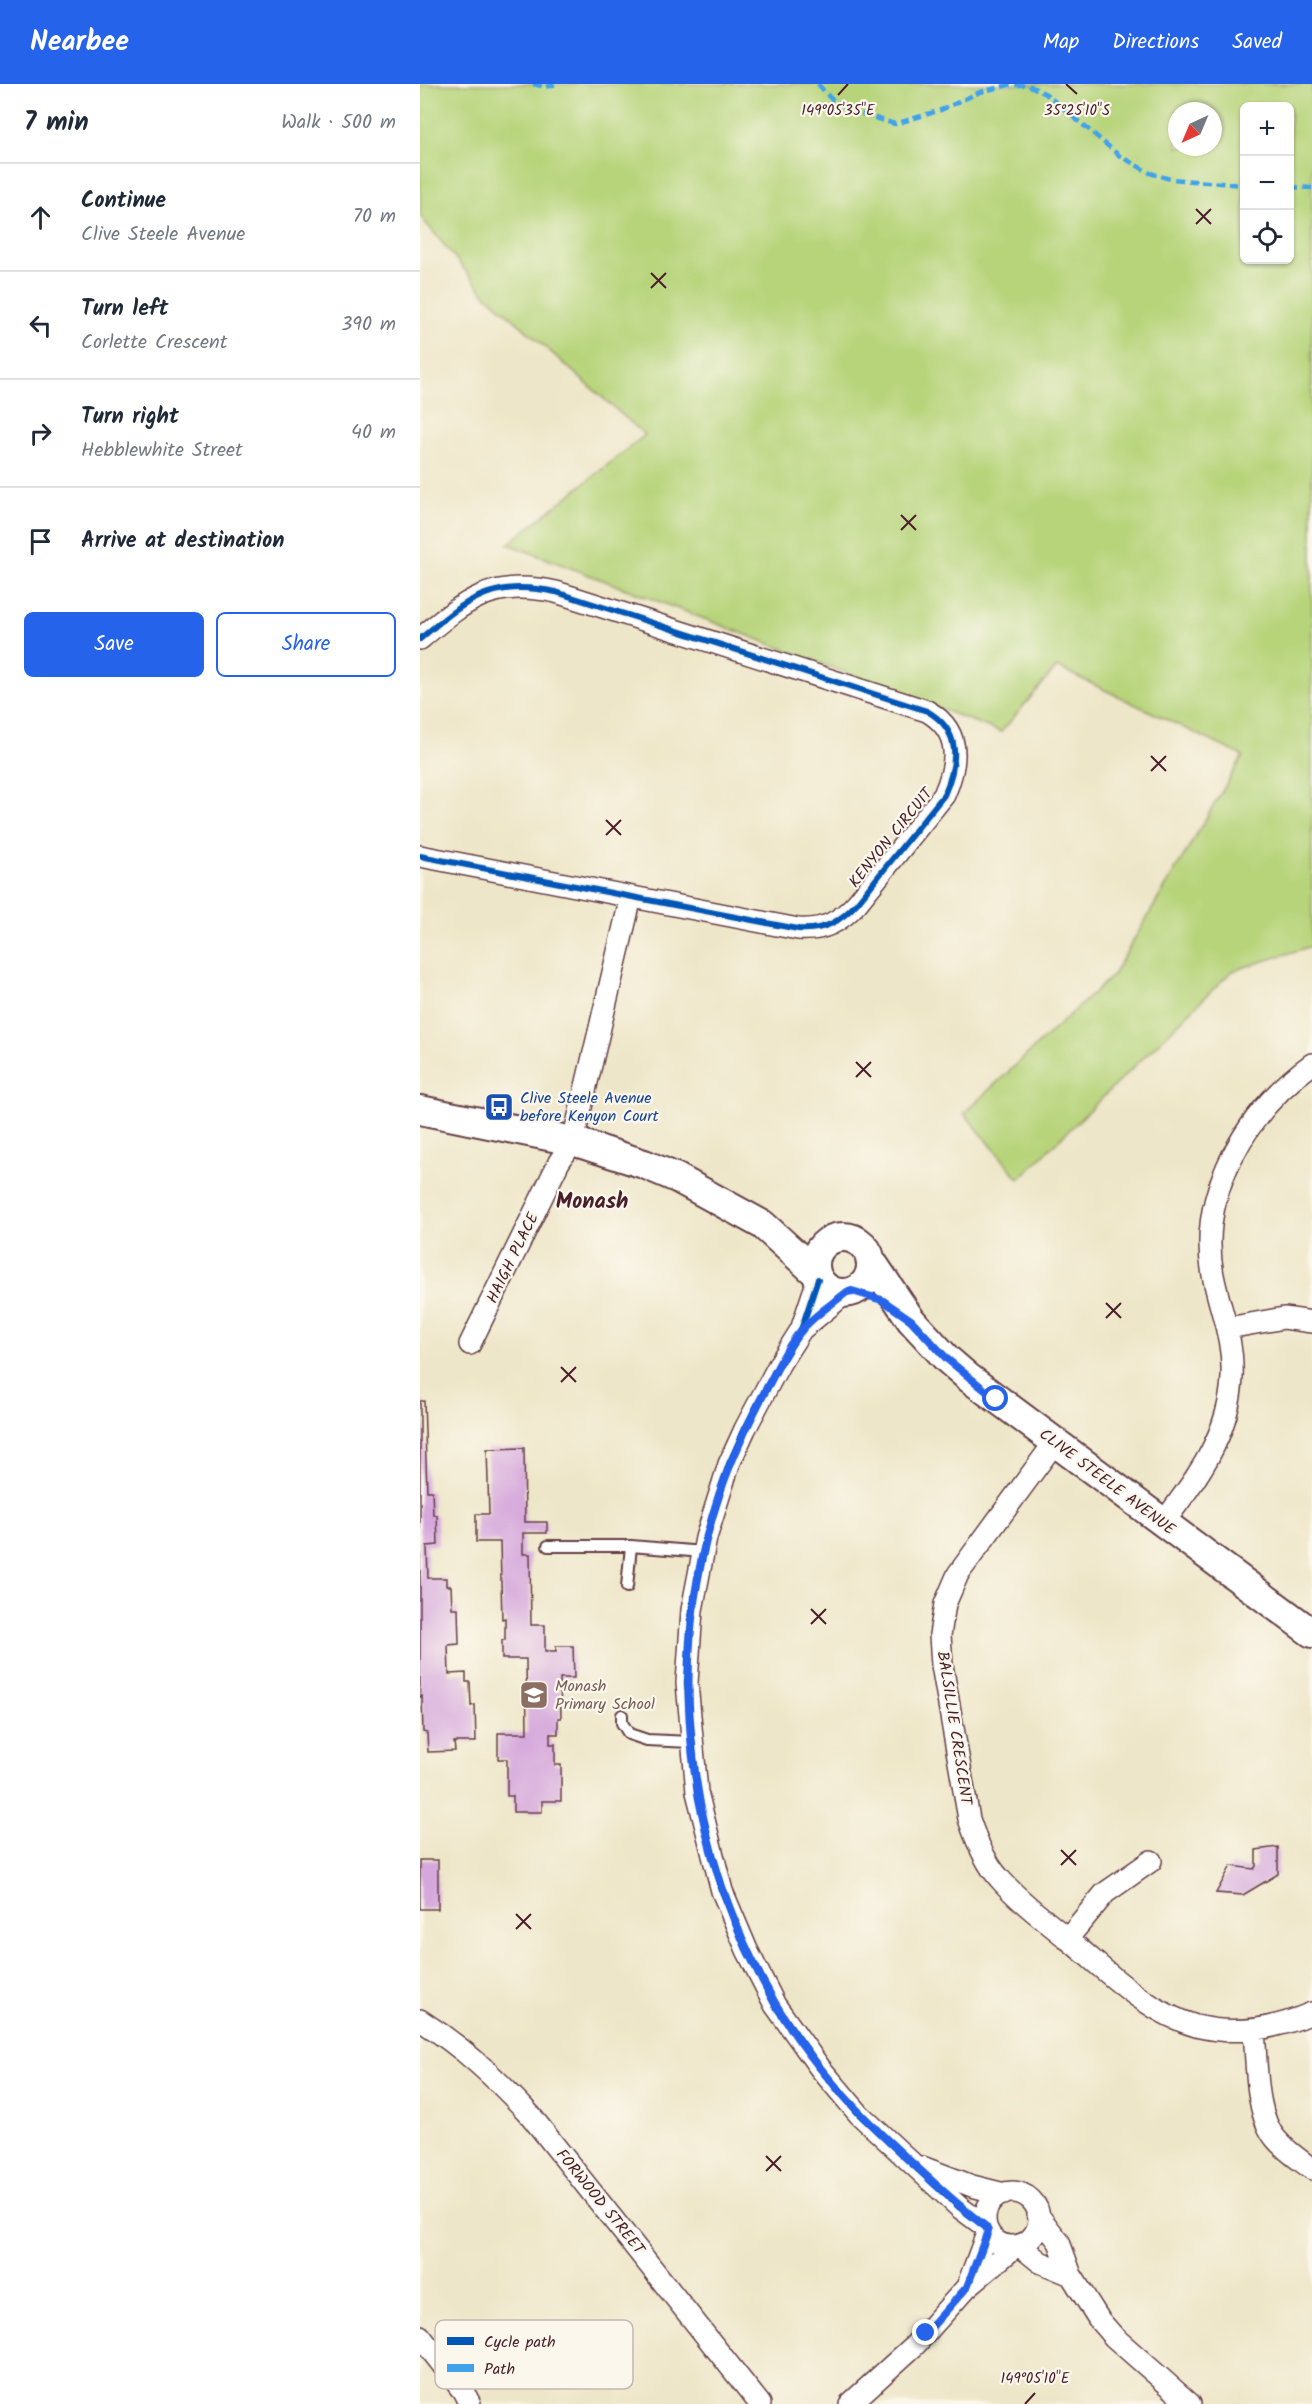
<!DOCTYPE html>
<html lang="en">
<head>
<meta charset="utf-8">
<style>
	body { margin:0; font-family:Kalam,sans-serif; background:#f6f6f7; color:#1f2937 }
	.controls { position:absolute; right:18px; top:18px; display:grid; overflow:hidden; border-radius:9px; box-shadow:0 2px 4px #0004 }
	.controls button { width:54px; height:54px; display:grid; place-items:center; padding:0; border:0; border-bottom:2px solid #e0e1e3; background:#fff; color:#1f2937; font:30px sans-serif }
	.compass { position:absolute; left:748px; top:18px; width:54px; height:54px; border-radius:50%; background:#fff; box-shadow:0 2px 4px #0004; rotate:224deg }
	.stop { position:absolute; width:18px; height:18px; margin:-14px; border:4px solid #2563eb; border-radius:50%; background:#fff }
	.stop.end { background:#2563eb; border-color:#fff; box-shadow:0 2px 6px #0008 }
	.list { margin:0; padding:0; list-style:none }
	h2 { display:flex; justify-content:space-between; align-items:center; height:78px; margin:0; padding:0 24px; font-size:26px }
	h2 small { font-size:20px; font-weight:400; color:#747a83 }
	.list li { display:grid; grid-template-columns:39px 1fr auto; gap:18px; align-items:center; box-sizing:border-box; height:108px; padding:0 24px; border-top:2px solid #e0e1e3 }
	.list b { display:block; font-size:22px; white-space:nowrap }
	.list p { margin:0; font-size:20px; white-space:nowrap; color:#747a83 }
	.list em { font-size:20px; font-style:normal; color:#747a83 }
	.actions { display:flex; gap:12px; padding:18px 24px }
	.actions a { flex:1; padding:14px 0; border:2px solid #2563eb; border-radius:9px; text-align:center; font-size:21px; color:#2563eb }
	.actions .main { background:#2563eb; color:#fff }
	.icon { flex:none; width:33px; height:33px; fill:none; stroke:currentColor; stroke-width:2; stroke-linecap:round; stroke-linejoin:round }
	.map { position:relative; flex:none; width:892px; height:2320px; overflow:hidden }
	header { display:flex; align-items:center; gap:36px; box-sizing:border-box; height:84px; padding:0 30px; background:#2563eb; color:#fff }
	header strong { font-size:28px }
	nav { display:flex; gap:33px; margin-inline-start:auto; font-size:21px }
	main { display:flex }
	aside { flex:1; background:#fff }
	.map>svg:first-child { display:block }
</style>
</head>
<body>
<header>
<strong>Nearbee</strong>
<nav><a>Map</a><a>Directions</a><a>Saved</a></nav>
</header>
<main>
<aside>
<h2>7 min<small>Walk · 500 m</small></h2>
<ul class="list">
<li><svg class="icon" aria-label="ahead" viewBox="0 0 24 24"><path d="M12 20V5M6 11l6-6 6 6"/></svg><div><b>Continue</b><p>Clive Steele Avenue</p></div><em>70 m</em></li>
<li><svg class="icon" aria-label="left" viewBox="0 0 24 24"><path d="M17 20v-9H6M10 6l-5 5 5 5"/></svg><div><b>Turn left</b><p>Corlette Crescent</p></div><em>390 m</em></li>
<li><svg class="icon" aria-label="right" viewBox="0 0 24 24"><path d="M7 20v-9h11M14 6l5 5-5 5"/></svg><div><b>Turn right</b><p>Hebblewhite Street</p></div><em>40 m</em></li>
<li><svg class="icon" aria-label="arrive" viewBox="0 0 24 24"><path d="M6 21V4h12l-3 4 3 4H6"/></svg><div><b>Arrive at destination</b></div></li>
</ul>
<div class="actions"><a class="main">Save</a><a>Share</a></div>
</aside>
<div class="map">
<svg width="892" height="2320" viewBox="0 0 892 2320">
	<rect width="100%" height="100%" fill="#fbf7ec"/>
	<filter id="ink" filterUnits="userSpaceOnUse"><feTurbulence type="fractalNoise" baseFrequency=".0167" numOctaves="2"/><feDisplacementMap in="SourceGraphic" scale="12" xChannelSelector="R" yChannelSelector="G"/><feConvolveMatrix kernelMatrix="1 2 1 2 8 2 1 2 1" color-interpolation-filters="sRGB"/></filter>
	<filter id="wash" filterUnits="userSpaceOnUse"><feTurbulence type="fractalNoise" baseFrequency=".008" numOctaves="4" result="noise"/><feDisplacementMap in="SourceGraphic" scale="24" xChannelSelector="R" yChannelSelector="G"/><feGaussianBlur stdDeviation="1.35" result="paint"/><feColorMatrix in="noise" values="0 0 0 0 0 0 0 0 0 0 0 0 0 0 0 0 0 1.4 0 .05"/><feComposite in="paint" operator="in"/></filter>
	<g filter="url(#wash)">
		<rect width="100%" height="100%" fill="#eee6c8"/>
		<!-- green -->
		<path fill="#b7d47a" stroke="#807a52" stroke-width="1.5" fill-rule="evenodd" d="M0,0h892v862l-80,25 -213,208 -55,-66 149,-138 130,-219 -186,-89 -56,65 -493,-188 137,-109 -160,-141 -65,-78zM824,22h46v154h-46zM757,27h36v36h-36z"/>
		<g id="blocks">
			<!-- building -->
			<path fill="#d5a7dc" d="M0,1317h4l3,90h5l1,24h4l1,30 -11,1 1,32h18v8h5l1,22h6l1,36 -11,1 1,29 17,-1v9h4l1,24 4,-1 1,37h-22l1,9 -27,1 -1,-19 -4,-1 -1,-36 -2,1z
				M104,1364l1,74h22v11h-24v21h7l1,71h14v26h11v-5h17l1,32h-14l1,40h-3v16h-8v10h5v21h6v36h-19v11h-29v-16h-6v-37h-9v-26h29l-1,-74h-24v-19h3v-22l-3,1 -2,-77h-24v-28h13l-2,-65z
				M858,1763v27l-35,21 -27,-2 15,-27 23,3 2,-3v-16z
				M0,1776h18v49h-18z"/>
		</g>
	</g>
	<g filter="url(#ink)">
		<use href="#blocks" fill-opacity="0" stroke="#633d43" stroke-width="1.5"/>
		<g fill="none" stroke-linecap="round" stroke-linejoin="round">
			<!-- lane casing -->
			<g stroke="#633d43" stroke-width="14">
				<path id="lane" d="M128,1462h83
					M207,1503l4,-41 72,6
					M202,1631v8l7,11 18,6 44,2"/>
			</g>
			<!-- street casing -->
			<g stroke="#633d43" stroke-width="24">
				<path id="street" d="M0,555c47,-40 71,-60 136,-47l371,119c35,20 31,52 17,84l-87,108c-17,19 -33,28 -59,26l-378,-73
					M398,1195l-17,51 -21,33 -35,66 -16,35 -23,74 -14,72 -5,73 10,109 25,99 25,59 28,55 45,63 39,46 100,93 27,20
					M808,1244l56,-10 28,4
					M382,1245l45,-37
					M50,1260l89,-182 14,-21 58,-244
					M635,1358l-97,132 -13,30 -5,31 2,30 27,154c7,21 16,44 31,60 20,23 45,41 69,61 39,32 77,72 127,86 40,10 79,3 116,-13
					M743,1439c33,-43 67,-89 69,-146 2,-38 -12,-66 -19,-102 -16,-82 35,-165 99,-211
					M647,1855l38,-46 46,-32
					M0,1936c44,28 76,58 111,96l229,288
					M834,1947c3,31 1,84 22,108 10,12 24,21 36,30
					M502,2083l50,19 32,8
					M565 2135a27 27 0 1 1 54 0a27 27 0 1 1-54 0Z
					M618,2131l21,27 12,33 29,46 14,16 76,67
					M599,2161l21,17 31,13
					M547,2203l21,-56
					M0,2252l43,55 7,13
					M430,2320l65,-59 52,-58 49,-41"/>
			</g>
			<!-- secondary casing -->
			<g stroke="#633d43" stroke-width="32">
				<path id="secondary" d="M0,1026l153,31 71,23 33,14 86,47 53,48
					M395 1181a28 28 0 1 1 56 0a28 28 0 1 1-56 0Z
					M450,1175l41,61 36,39 22,19 343,255"/>
			</g>
			<!-- lane -->
			<use href="#lane" stroke="#fff" stroke-width="10"/>
			<!-- street -->
			<use href="#street" stroke="#fff" stroke-width="21"/>
			<!-- secondary -->
			<use href="#secondary" stroke="#fff" stroke-width="28"/>
			<!-- quiet -->
			<path stroke="#40a2eb" stroke-width="4.5" stroke-dasharray="9 4.5" stroke-linecap="butt" d="M113,0l12,3 12,-3
				M398,0l12,14 24,14 41,12 46,-14 39,-18 29,-7h19l18,9 74,62 30,17 20,6 74,6
				M870,103l22,1"/>
			<!-- cycleway casing -->
			<g stroke="#fbf7ec" stroke-width="10">
				<path id="cycleway" d="M0,555c47,-40 71,-60 136,-47l371,119c35,20 31,52 17,84l-87,108c-17,19 -33,28 -59,26l-378,-73
					M398,1195l-17,51 -21,33 -35,66 -16,35 -23,74 -14,72 -5,73 10,109 25,99 25,59 28,55 45,63 39,46 100,93 27,20"/>
			</g>
			<!-- cycleway -->
			<use href="#cycleway" stroke="#0057b8" stroke-width="6"/>
		</g>
	</g>
	<g fill="none" stroke-linecap="round" stroke-linejoin="round" filter="url(#ink)">
		<!-- route -->
		<path stroke="#2563eb" stroke-width="8" d="M506,2249l41,-46 21,-56 -2,-4c-26,-20 -50,-42 -74,-64 -52,-47 -101,-98 -137,-160 -89,-153 -112,-339 -56,-508 14,-40 31,-76 51,-113 9,-17 18,-37 31,-51 12,-15 31,-27 46,-39l5,-1 30,9 29,20 36,39 49,40"/>
	</g>
	<!-- ticks -->
	<path fill="none" stroke="#4a1f2b" stroke-width="2" d="M646,0l11,10M418,11l10,-11M776,125l15,15M776,140l15,-15M231,189l15,15M231,204l15,-15M481,431l15,15M481,446l15,-15M731,672l15,15M731,687l15,-15M186,736l15,15M186,751l15,-15M436,978l15,15M436,993l15,-15M686,1219l15,15M686,1234l15,-15M141,1283l15,15M141,1298l15,-15M391,1525l15,15M391,1540l15,-15M641,1766l15,15M641,1781l15,-15M96,1830l15,15M96,1845l15,-15M346,2072l15,15M346,2087l15,-15M605,2320l10,-11"/>
	<!-- icons -->
	<defs>
		<g id="bus-square" transform="scale(1.5)"><rect x="-9" y="-9" width="18" height="18" rx="4" fill="#1a4fb4" stroke="#fbf7ec"/><path d="M-5-6H5V4H4V6H2V4H-2V6H-4V4H-5ZM-3.5-4V0h7V-4ZM-3.5 1.2v1.5H-2V1.2ZM2 1.2v1.5H3.5V1.2Z" fill="#fff"/></g>
		<g id="school-square" transform="scale(1.5)"><rect x="-9" y="-9" width="18" height="18" rx="4" fill="#8d6e63" stroke="#fbf7ec"/><path d="M0-5L7-2L0 1L-7-2ZM-4 1L0 2.5L4 1V4Q0 6-4 4Z" fill="#fff"/></g>
	</defs>
	<g fill-rule="evenodd">
		<use href="#bus-square" x="79" y="1023"/>
		<use href="#school-square" x="114" y="1611"/>
	</g>
	<g text-anchor="middle" dominant-baseline="central" stroke-width="4.5" stroke-linejoin="round" paint-order="stroke">
		<!-- street labels -->
		<g font-size="16" fill="#4a1f2b" stroke="#fbf7ec">
			<text transform="translate(471 754) rotate(-51)">KENYON CIRCUIT</text>
			<text transform="translate(93 1174) rotate(-64)">HAIGH PLACE</text>
			<text transform="translate(687 1398) rotate(37)">CLIVE STEELE AVENUE</text>
			<text transform="translate(534 1644) rotate(81)">BALSILLIE CRESCENT</text>
			<text transform="translate(180 2118) rotate(51)">FORWOOD STREET</text>
		</g>
		<!-- transit labels -->
		<g font-size="16" fill="#164399" stroke="#fbf7ec" text-anchor="start">
			<text x="100" y="1014">Clive Steele Avenue<tspan x="100" dy="18">before Kenyon Court</tspan></text>
		</g>
		<!-- education labels -->
		<g font-size="16" fill="#785e54" stroke="#fbf7ec" text-anchor="start">
			<text x="135" y="1602">Monash<tspan x="135" dy="18">Primary School</tspan></text>
		</g>
		<!-- district labels -->
		<g font-size="22" font-weight="bold" fill="#4a1f2b" stroke="#fbf7ec">
			<text x="172" y="1118">Monash</text>
		</g>
	</g>
	<!-- legend -->
	<rect x="15" y="2236" width="198" height="69" rx="9" fill="#fbf7ec" stroke="#c6b6b2" stroke-width="1.5"/>
	<rect x="27" y="2253" width="27" height="8" fill="#0057b8"/>
	<rect x="27" y="2280" width="27" height="8" fill="#40a2eb"/>
	<g font-size="16" fill="#4a1f2b">
		<text x="64" y="2263">Cycle path</text>
		<text x="64" y="2290">Path</text>
	</g>
	<g font-size="15" text-anchor="middle" fill="#4a1f2b" stroke="#fbf7ec" stroke-width="4.5" stroke-linejoin="round" paint-order="stroke">
		<text x="657" y="31">35°25'10"S</text>
		<text x="418" y="31">149°05'35"E</text>
		<text x="615" y="2299">149°05'10"E</text>
	</g>
</svg>
<div class="controls">
<button>+</button>
<button>−</button>
<button><svg class="icon" aria-label="locate" viewBox="0 0 24 24"><circle cx="12" cy="12" r="6"/><path d="M12 2v4M12 18v4M2 12h4M18 12h4"/></svg></button>
</div>
<svg class="compass" viewBox="-18 -18 36 36"><path d="M0-13l5 13h-10z" fill="#e53935"/><path d="M0 13l5-13h-10z" fill="#747a83"/></svg>
<div class="stop" style="left:576px;top:1315px"></div>
<div class="stop end" style="left:506px;top:2249px"></div>
</div>
</main>
</body>
</html>
